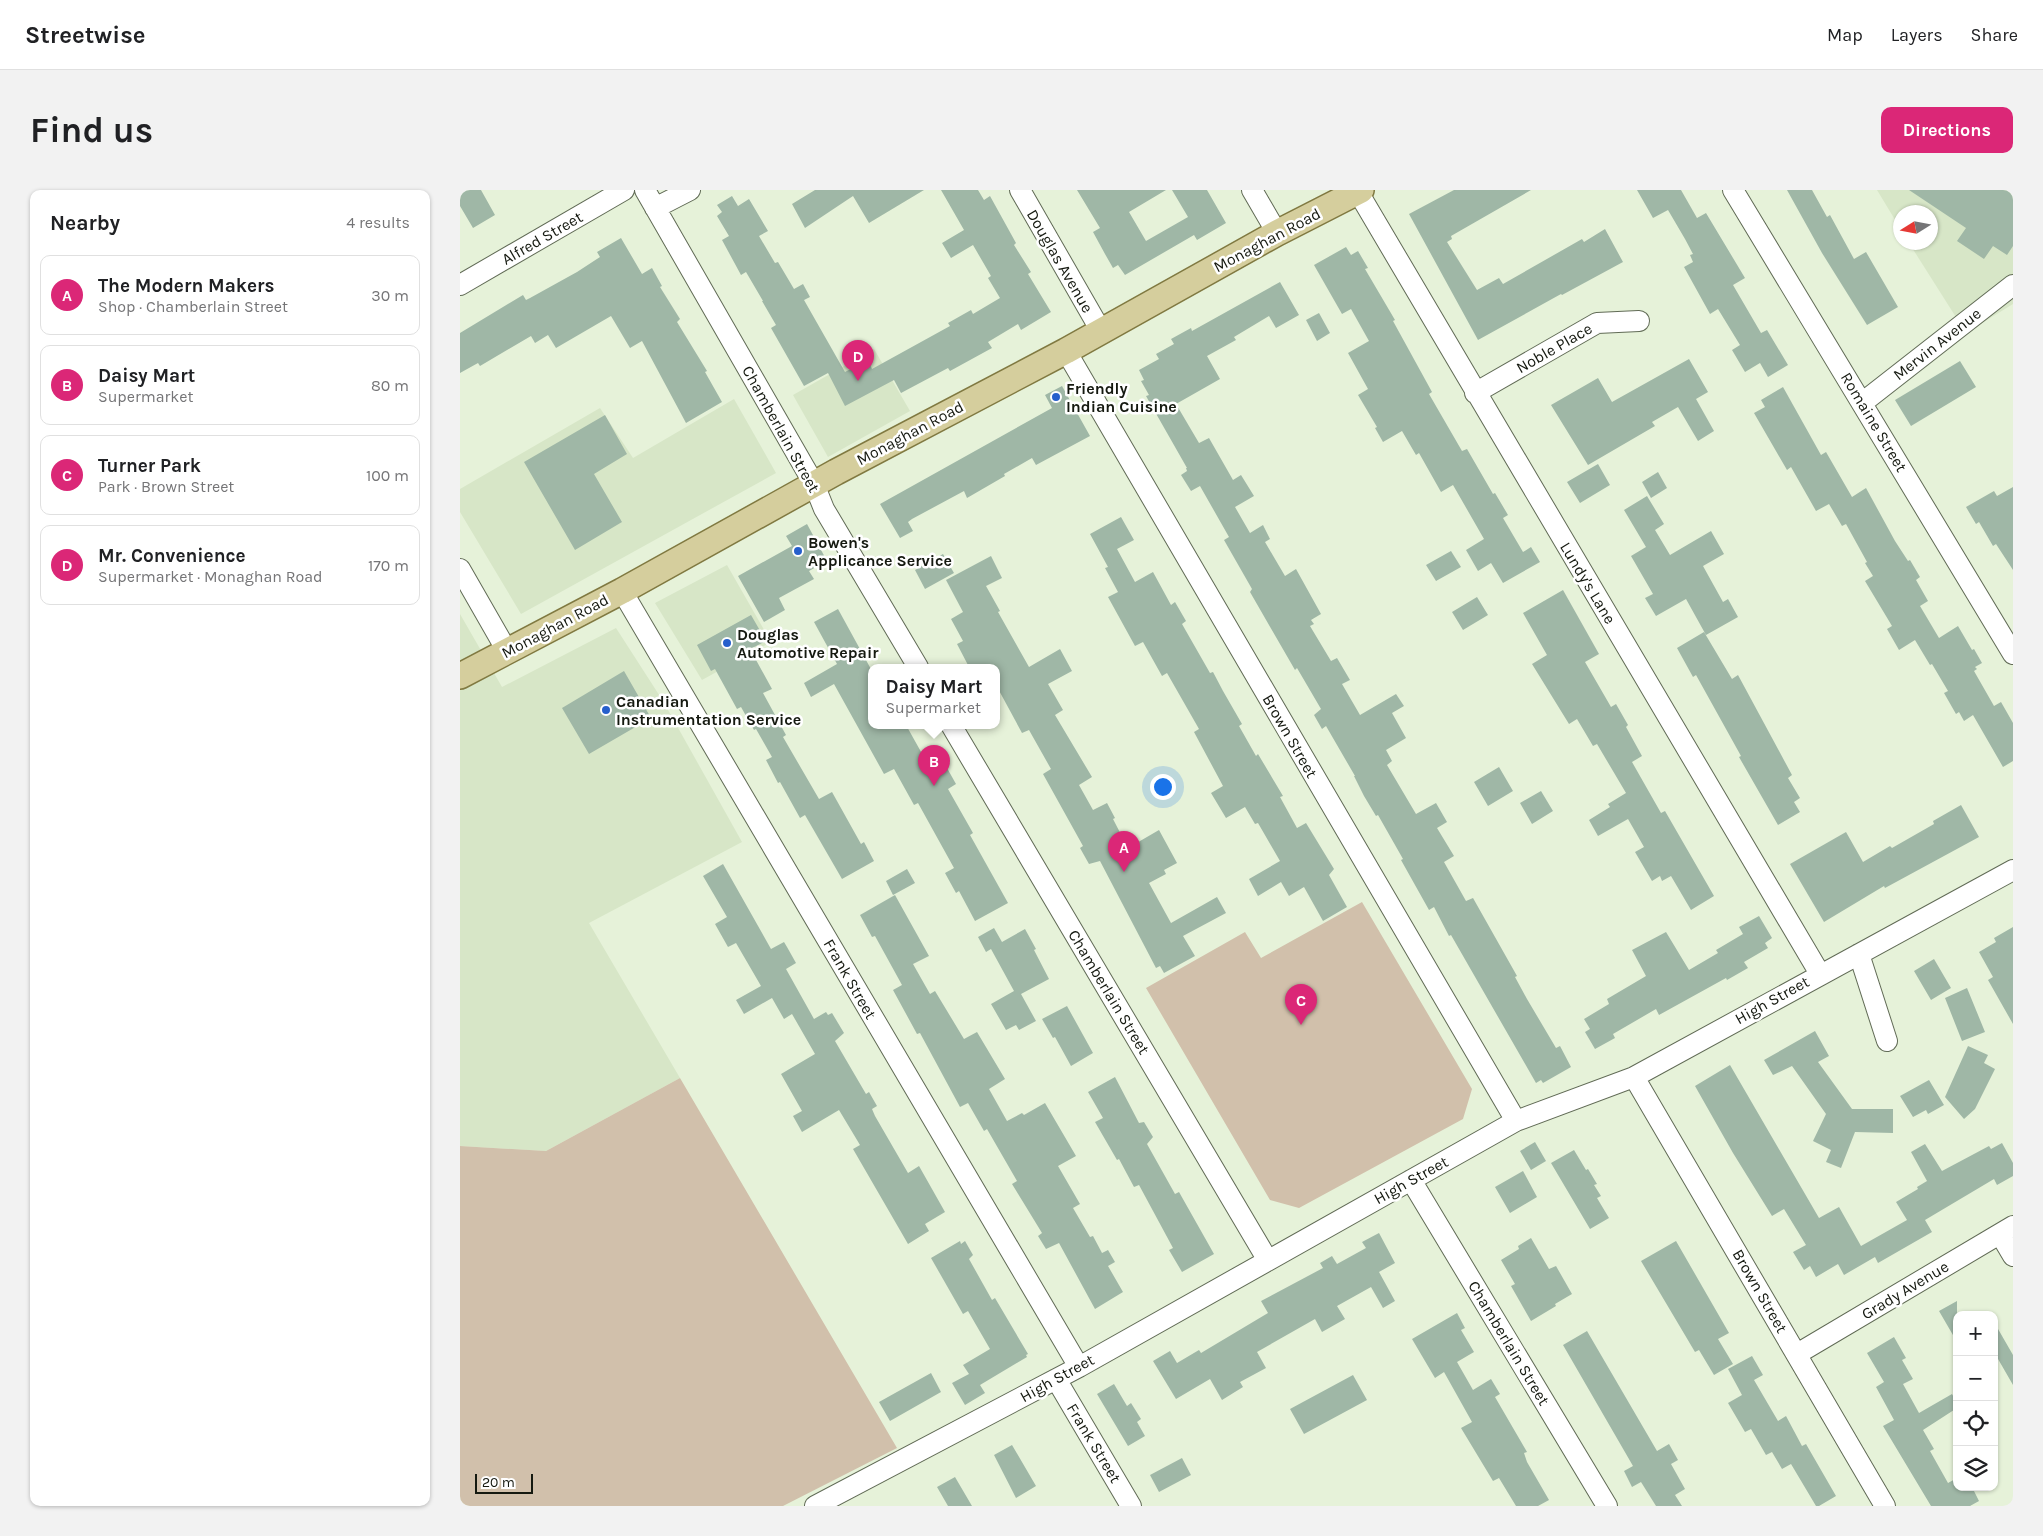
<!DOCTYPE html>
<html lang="en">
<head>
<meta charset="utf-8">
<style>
	body { margin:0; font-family:Karla,sans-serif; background:#f2f2f2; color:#202124 }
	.controls { position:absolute; right:15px; bottom:15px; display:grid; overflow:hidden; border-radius:10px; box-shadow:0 1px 4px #0004 }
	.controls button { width:45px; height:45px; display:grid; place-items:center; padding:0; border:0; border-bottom:1px solid #e0e0e0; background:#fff; color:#202124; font:25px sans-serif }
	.compass { position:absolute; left:1433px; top:15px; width:45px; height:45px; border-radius:50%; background:#fff; box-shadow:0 1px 4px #0004; rotate:259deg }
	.scale { position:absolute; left:15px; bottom:12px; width:58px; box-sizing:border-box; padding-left:5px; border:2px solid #151910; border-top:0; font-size:14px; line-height:18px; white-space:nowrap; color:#151910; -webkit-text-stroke:4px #fff; paint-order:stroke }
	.you { position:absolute; left:702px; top:596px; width:18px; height:18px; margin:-12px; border:4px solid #fff; border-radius:50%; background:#1a73e8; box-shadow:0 0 0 8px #1a73e833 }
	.badge { display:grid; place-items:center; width:32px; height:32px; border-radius:50%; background:#db2777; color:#fff; font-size:16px; font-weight:700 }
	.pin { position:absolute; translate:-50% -41px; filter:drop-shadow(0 1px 2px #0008) }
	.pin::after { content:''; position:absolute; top:26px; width:18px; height:15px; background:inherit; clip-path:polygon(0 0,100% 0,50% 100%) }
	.popup { position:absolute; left:408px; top:474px; width:132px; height:65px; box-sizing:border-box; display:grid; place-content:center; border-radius:10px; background:#fff; filter:drop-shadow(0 1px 4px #0005); font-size:16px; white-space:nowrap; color:#757577 }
	.popup b { font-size:19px; color:#202124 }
	.popup::after { content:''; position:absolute; left:50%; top:100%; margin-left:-10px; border:10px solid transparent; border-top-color:#fff }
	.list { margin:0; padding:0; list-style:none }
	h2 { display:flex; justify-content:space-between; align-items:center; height:65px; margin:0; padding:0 20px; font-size:21px }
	h2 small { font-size:16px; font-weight:400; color:#757577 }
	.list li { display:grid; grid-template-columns:32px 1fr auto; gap:15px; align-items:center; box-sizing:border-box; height:80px; margin:0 10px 10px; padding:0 10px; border:1px solid #e0e0e0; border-radius:10px }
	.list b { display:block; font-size:19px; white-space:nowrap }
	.list p { margin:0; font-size:16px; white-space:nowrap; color:#757577 }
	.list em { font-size:16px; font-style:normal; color:#757577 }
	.icon { flex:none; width:28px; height:28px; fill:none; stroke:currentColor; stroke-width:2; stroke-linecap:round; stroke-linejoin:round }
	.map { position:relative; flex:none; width:1553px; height:1316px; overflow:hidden; border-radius:10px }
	header { display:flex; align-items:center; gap:30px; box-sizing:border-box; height:70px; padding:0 25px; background:#fff; border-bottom:1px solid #e0e0e0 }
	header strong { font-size:24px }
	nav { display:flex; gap:28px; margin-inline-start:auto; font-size:18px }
	.intro { display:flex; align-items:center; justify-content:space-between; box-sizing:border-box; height:120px; padding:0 30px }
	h1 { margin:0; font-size:35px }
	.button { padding:12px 22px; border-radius:10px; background:#db2777; color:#fff; font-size:18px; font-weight:700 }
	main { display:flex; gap:30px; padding:0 30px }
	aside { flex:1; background:#fff; border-radius:10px; box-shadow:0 1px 4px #0004 }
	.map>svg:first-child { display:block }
</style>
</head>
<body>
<header>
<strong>Streetwise</strong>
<nav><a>Map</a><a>Layers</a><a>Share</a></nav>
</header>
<div class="intro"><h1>Find us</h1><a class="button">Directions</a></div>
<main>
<aside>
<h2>Nearby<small>4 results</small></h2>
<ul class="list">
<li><span class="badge">A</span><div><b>The Modern Makers</b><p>Shop · Chamberlain Street</p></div><em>30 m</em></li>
<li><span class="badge">B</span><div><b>Daisy Mart</b><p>Supermarket</p></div><em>80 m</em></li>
<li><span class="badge">C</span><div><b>Turner Park</b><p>Park · Brown Street</p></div><em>100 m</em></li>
<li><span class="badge">D</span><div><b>Mr. Convenience</b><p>Supermarket · Monaghan Road</p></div><em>170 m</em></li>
</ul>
</aside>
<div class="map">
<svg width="1553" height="1316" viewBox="0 0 1553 1316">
	<rect width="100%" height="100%" fill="#e6f2d9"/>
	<!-- built -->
	<path fill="#d7e6c7" d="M1417,0h136v114l-47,29 -57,-90 21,-1v-30h-30v16z
		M414,159l36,62 -82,46 -35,-62z
		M274,209l42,74 -255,141 -61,-102v-23l140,-81 33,50z
		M267,375l44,77 -69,38 -47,-77z
		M0,424l42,73 114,-59 47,73 79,141 -153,81 91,155 -134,73 -86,-5z"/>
	<!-- green -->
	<path fill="#d1c0ab" d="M902,712l110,187 -9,30 -164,89 -29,-8 -124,-212 99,-56 16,26z
		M220,888l217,370 -114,58h-323v-360l86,5z"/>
	<!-- building -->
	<path fill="#9fb7a6" d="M0,0h21l14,25 -22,13 -13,-22z
		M355,0h109l-55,33 -16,-27 -48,32 -13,-24z
		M481,0h37l6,10 6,-4 26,47 -2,2 17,27 -3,2 23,38 -30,18 -3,-6 -30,18 4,6 -42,23 -2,-3 -47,25 -7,-13 -49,26 -17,-33 -24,13 -33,-58 5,-3 -14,-24h1l-17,-29 -5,3 -19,-35 7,-4 -12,-20 5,-4 -5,-7 15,-9 6,10 11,-7 19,32 -9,5 16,27 3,-1 16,27 9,-5 7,13 -6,3 41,72 23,-12 4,9 78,-43 -2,-3 23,-13 2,4 27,-16 -12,-20 3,-2 -18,-31 -22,13 -9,-15 22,-13z
		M617,0h89l-37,22 17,29 42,-24 -16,-27h35l19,33 -29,17 -3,-5 -69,40 -7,-10 -5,3 -8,-14 -12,-22 7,-4z
		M994,0h77l-80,46 1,3 -5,3 30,48 22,-12 4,6 79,-45 2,3 21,-13 18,33 -61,33 -1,-1 -83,46 -69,-126z
		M1177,0h44l16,28 9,-5 39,65 -12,7 28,48 6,-3 21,35 -20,12 -8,-14 -15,9 -13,-22 8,-5 -22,-36 -8,5 -26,-47 9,-5 -3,-7 3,-1 -8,-15 -17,-29 -15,8z
		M1327,0h25l15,27 3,-2 24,44 12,-7 32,55 -31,18 -45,-72z
		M1449,0h104v56l-6,9 -14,-9 -9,13 -27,-18 9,-13z
		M161,48l21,36 10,-6 10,18 -2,1 20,32 -3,3 30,49 -2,1 17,30 -36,21 -44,-82 -12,7 -19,-32 -55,32 -8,-13 -13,8 -4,-7 -51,30 -2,-3 -18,10v-40l63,-38 3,5 4,-2 47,-26 23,-15 -3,-5z
		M886,57l5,8 7,-4 10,17 -3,1 30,51 -2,1 39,71 -3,2 33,57 5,-2 26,45 2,-1 13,22 -5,3 20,34 8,-5 9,15 -37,21 -12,-20 -13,8 -12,-21 18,-11 -31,-54 -12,7 -22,-39 -3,2 -14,-24 -19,11 -8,-14 2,-1 -19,-32 10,-6 -20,-36 21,-12 -18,-32 -9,5 -28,-49z
		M820,92l19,33 -23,13 -7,-12 -35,21 2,3 -29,16 13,23 -44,25 23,39 10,-5 24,42 8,-5 13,21 -19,11 15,26 13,-8 7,14 -5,3 20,34 11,-7 25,45 -10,6 3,4 -4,2 21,35 6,-3 13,22 -8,4 18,31 36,-21 8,12 -12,7 14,25 -20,12 6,11 -5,4 29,49 20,-11 11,19 -10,6 17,28 -10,6 22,39 7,-3 44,78 -2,1 12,22 29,49 4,-2 11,21 -28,16 -2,-3 -5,3 -85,-148 -2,1 -15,-29 -5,3 -28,-50 2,-1 -25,-44 -2,1 -12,-20 -10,-20h1l-29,-50 -4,3 -8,-14 7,-6 -24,-41 -2,2 -45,-78 2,-3 -28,-49 5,-3 -29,-51 -9,5 -10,-16 6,-4 -1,-3h1l-41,-72 3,-1 -8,-14 3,-1 -5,-10 20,-11 -3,-5 18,-10 -3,-5 20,-11 1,3z
		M859,123l11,20 -13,8 -11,-21z
		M1229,169l19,33 -12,7 18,32 -16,10 -20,-34 -26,15 3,4 -67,39 -37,-60 47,-27 14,24z
		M1500,171l16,26 -65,39 -16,-26z
		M602,196l28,50 -54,29 -4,-7 -28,16 1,2 -38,22 -3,-7 -52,28 -4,3 5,9 -13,7 -20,-34 172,-96 -7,-13z
		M1323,197l38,68 5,-3 26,45 14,-9 29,53 13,20 2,-1 10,17 -4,3 12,21 -8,5 19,32 19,-12 14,24 2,-1 8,14 -7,4 2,2 -3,2 20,35 7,-4 12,21v38l-10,6 -30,-52 -9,6 -5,-9 -3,2 -12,-21 4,-2 -16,-27 -2,1 -15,-25 -16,10 -12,-21 5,-3 -27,-45 8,-5 -8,-13 2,-1 -21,-38 -4,2 -13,-22 -13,7 -25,-44 -4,3 -33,-57 11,-6 -4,-7z
		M145,225l22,39 -33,20 28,48 -47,28 -51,-88z
		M1138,274l12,21 -30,18 -13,-21z
		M1198,282l9,16 -16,10 -9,-16z
		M1553,297v83l-17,-26 -3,2 -14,-24 -3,2 -10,-17 28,-16 3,5z
		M1187,306l17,28 -9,6 15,25 41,-24 13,23 -21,12 20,36 5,-3 10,18 -32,18 -20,-36 -30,17 -11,-18 8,-4 -22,-38 15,-9 -22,-37z
		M661,327l13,23 -17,9 18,33 18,-10 18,33 4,-3 11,19 -4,3 28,49 3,-1 10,19 19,33 -3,2 17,30 2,-2 25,42 -3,1 17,31 9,-5 28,46 -5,6 18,32 -24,14 -19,-34 -15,9 -8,-14 -23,14 -9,-17 31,-18 -22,-38 -3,1 -10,-17 -19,11 -15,-25 12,-7 -29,-54 5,-3 -32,-56 -5,3 -19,-34 -8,4 -27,-49 10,-5 -13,-24 3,-1 -18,-33z
		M347,334l20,37 -18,10 5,8 -35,19 6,12 -21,12 -26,-46 54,-30 -6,-10z
		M991,361l10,16 -25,14 -10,-16z
		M483,364l11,19 -29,16 -10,-19z
		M531,366l11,22 -16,8 14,25 -2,1 31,55 31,-18 12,22 -24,13 15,26 -8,5 37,62 -13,8 14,25 14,-7 8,15 -2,1 15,29 31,-18 18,33 -13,7 2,4 -17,9 22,40 46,-26 9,16 -43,23 12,20 -31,17 -4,-7 -4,2 -56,-107 -11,3 -9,-16 3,-2 -40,-72 8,-5 -22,-39 -7,3 -26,-48v-18h-27l-12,-23 6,-3 -12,-22 12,-7 -17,-32z
		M1103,400l36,64 -14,8 26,45 5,-3 12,21 -2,2 16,29 -10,6 29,51 4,-2 49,85 -23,14 -20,-34 -9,5 -2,-5 -8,5 -17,-29 9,-5 -16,-28 -30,17 -9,-16 21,-13 -2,-3 18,-11 -29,-49 -4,2 -16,-27 -8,5 -37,-60 15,-9 -24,-42z
		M1017,407l11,18 -25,15 -11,-18z
		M378,419l34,62v54h34l28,50 13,-7 9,16 -8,5 25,44 -3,2 38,68 -33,18 -16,-30 -3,2 -11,-20 9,-5 -36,-65 -4,2 -20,-36 -10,5 -50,-90 -23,13 -7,-14 33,-19 -23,-42z
		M291,425l15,26 -16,8 22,40 -9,4 23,42 -3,2 36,62 13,-7 29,52 3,-2 10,19 -32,18 -37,-64 -5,3 -20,-36 -2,1 -12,-23 6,-3 -16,-28 -2,1 -13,-23 -4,2 -22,-40 -4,2 -14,-26z
		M1244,442l28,47 6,-4 54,100 -4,3 12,20 -6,4 6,10 -22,13 -39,-68 2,-1 -45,-81 -3,2 -16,-29z
		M164,481l27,47 -62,36 -27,-46z
		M1039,577l14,24 -25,15 -14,-24z
		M1081,601l12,20 -21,13 -12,-21z
		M1501,615l18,32 -94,51 -1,-2 -60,36 -34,-58 56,-32 17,30 27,-16 2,2 42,-24 -1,-3z
		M263,674l48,85 13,-7 3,5 9,16 -10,6 28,50 12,-7 2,3 4,-2 12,20 -9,8 31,53 3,-2 8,14 -5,3 3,7 33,57 11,-7 26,46 -20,12 4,7 -21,13 -55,-95 7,-4 -21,-35 -37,22 -9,-16 9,-5 -21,-37 34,-20 -23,-40 -8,5 -12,-21 -28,16 -8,-14 25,-14 -25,-43 -8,4 -13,-23 12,-7 -24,-41z
		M447,679l8,14 -22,12 -7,-14z
		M435,705l34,61 -16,8 17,30 5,-3 29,48 13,-7 28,47 -16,10 18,32 15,-8 2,2 21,-12 31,53 -18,10 22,38 -7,4 17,29 3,-1 9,17 6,-3 7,12 -7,4 15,26 -28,17 -36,-66 -13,6 -8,-13 4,-3 -30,-49 5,-3 -30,-52 -3,2 -16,-28 -8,4 -40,-74 -3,1 -24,-44 9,-5 -27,-49 -3,1 -12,-22z
		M1299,726l13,22 -7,5 3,5 -24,14 4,6 -21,12 -1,-2 -67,37 -3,-6 -43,25 2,4 -20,11 -10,-17 5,-3 -6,-10 25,-15 -2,-5 39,-23 -14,-26 34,-18 23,38 29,-17 -2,-3 27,-16 -4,-7z
		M1553,737v97l-25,-44 5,-3 -14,-25 17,-10 -2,-4z
		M534,738l8,14 23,-13 11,20 -2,1 15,29 -28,15 15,27 -17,9 -3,-5 -10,5 -15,-26 23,-13 -23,-42 -5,3 -8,-15z
		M1474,769l17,29 -20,12 -17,-29z
		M1507,798l18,44 -23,9 -17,-43z
		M607,816l26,47 -22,13 -16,-29 -2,1 -11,-19z
		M1355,841l14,25 -11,6 34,47h41v24l-38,-1 -14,36 -15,-6 5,-12 -18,-9 13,-27 -34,-48 -19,9 -9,-15z
		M1508,856l20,9 -4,8 11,6 -20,40 -11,10 -19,-22z
		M1270,875l89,153 20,-11 22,39 46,-26 -11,-18 22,-13 -1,-2 10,-6 -16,-29 14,-8 17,27 47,-25 2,3 11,-6 11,20v13l-16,9 -3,-6 -69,41 7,12 -54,31 -3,-6 -31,18 -6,-11 -22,13 -6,-11 -6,4 -11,-18 13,-7 -22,-36 -12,7 -39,-63 -38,-67z
		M655,887l24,46 5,-1 9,15 -6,7 28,50 4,-2 35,62 -32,18 -13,-22 4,-2 -34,-63 -5,2 -15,-28 -2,1 -22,-38 8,-4 -15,-26z
		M1469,890l15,25 -16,9 -2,-4 -13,7 -13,-21z
		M1075,952l11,19 -15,9 -11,-19z
		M1114,960l12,20 2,-1 9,15 -3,1 7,11 -4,2 12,20 -19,11 -39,-66z
		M1063,981l14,26 -27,16 -15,-26z
		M919,1043l16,30 -16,9 16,29 -12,7 -12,-21 -34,19 8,13 -23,13 -7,-13 -58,33 9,16 -26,14 3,5 -21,13 -12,-21 -34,20 -23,-38 17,-10 7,12 22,-13 2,3 67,-40 -7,-12 62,-33 -3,-5 12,-7 5,8 29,-16 -4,-6z
		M1071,1048l18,31 7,-3 16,28 -17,10 1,2 -25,15 -20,-35 4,-2 -14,-24 18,-11 -1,-3z
		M500,1051l1,3 4,-3 8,14 -4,4 23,41 3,-2 33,56 -2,1 1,2 -47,28 5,8 -20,12 -13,-22 17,-9 -6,-9 27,-16 -22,-38 -5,3 -32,-56z
		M1216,1051l53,92 -11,6 15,25 -19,11 -15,-25 -4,2 -54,-91z
		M1497,1111v41l-18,-31z
		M997,1123l8,15 -4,2 13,22 -17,10 16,28 18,-11 9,15 -5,3 32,55 -3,1 3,9 22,38 -11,6h-22l-17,-28 -6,3 -32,-53 11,-6 -28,-50 -9,6 -23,-39z
		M1534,1132l19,33v30l-19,-33z
		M1127,1141l70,120 12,-7 9,16 -7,4 14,25 -10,6 7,11h-26l-15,-24 -9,5 -8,-16 9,-5 -70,-121z
		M1434,1147l12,21 -4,2 11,19 -10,5 16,29 33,-19 5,9v5l-34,22 11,19 -4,2 18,32 9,-5v9h15l7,14 -9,5h-39l-48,-80 11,-6 -18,-33 8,-5 -17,-29z
		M1292,1166l11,19 -9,5 24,41 8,-5 16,30 4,-2 30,52 -17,10h-3l-25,-42 -9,5 -10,-17 -6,3 -15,-26 -6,3 -17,-29 14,-8 -14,-26z
		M471,1183l10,19 -51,29 -11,-19z
		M893,1185l14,25 -63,34 -14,-25z
		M654,1194l13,22 4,-3 10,16 -4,3 8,14 -17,10 -31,-52z
		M552,1255l24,41 -20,12 -22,-43z
		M722,1268l9,17 -32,17 -9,-17z
		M495,1287l17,29h-24l-11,-19z"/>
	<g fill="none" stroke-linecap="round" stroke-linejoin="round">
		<!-- minor casing -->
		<g stroke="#616b56" stroke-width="22">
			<path id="minor" d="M185,0l169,294 10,25 94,158
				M560,0l81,141
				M792,0l25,43
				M1273,0l280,464
				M898,2l462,782
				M195,18l35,-18
				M0,95l164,-95
				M606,161l450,770
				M1015,203l122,-70 42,-2
				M1402,213l151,-118
				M0,379l47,82
				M162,401l457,776
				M491,535l316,534
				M1399,764l28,87
				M1174,887l251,429
				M951,990l196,326
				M1540,1044l13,22
				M1337,1164l216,-128
				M596,1189l75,127
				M355,1316l264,-139 437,-246 118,-44 379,-207"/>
		</g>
		<!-- major casing -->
		<g stroke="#807941" stroke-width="28">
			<path id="major" d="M0,486l162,-85 214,-119 230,-121 211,-118 84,-43"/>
		</g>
		<!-- minor -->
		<use href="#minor" stroke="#fff" stroke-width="20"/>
		<!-- major -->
		<use href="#major" stroke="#d5ce9d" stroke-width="25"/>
	</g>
	<!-- markers -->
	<g fill="#265fcc" stroke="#fff" stroke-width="2">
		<circle cx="596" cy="207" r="5"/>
		<circle cx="338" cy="361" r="5"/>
		<circle cx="267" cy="453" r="5"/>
		<circle cx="146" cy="520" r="5"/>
	</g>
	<g text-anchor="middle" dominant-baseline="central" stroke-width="5" stroke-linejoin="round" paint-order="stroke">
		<!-- street labels -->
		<g font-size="16" fill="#151910" stroke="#fff">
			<text transform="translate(82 48) rotate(-30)">Alfred Street</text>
			<text transform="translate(807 50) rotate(-28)">Monaghan Road</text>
			<text transform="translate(600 71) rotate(60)">Douglas Avenue</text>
			<text transform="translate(1477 154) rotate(-38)">Mervin Avenue</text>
			<text transform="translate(1094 158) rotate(-30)">Noble Place</text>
			<text transform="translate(1414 232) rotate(59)">Romaine Street</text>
			<text transform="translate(321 239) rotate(61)">Chamberlain Street</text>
			<text transform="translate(450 243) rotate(-28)">Monaghan Road</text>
			<text transform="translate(1128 393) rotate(59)">Lundy's Lane</text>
			<text transform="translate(95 436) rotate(-28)">Monaghan Road</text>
			<text transform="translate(830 546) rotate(60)">Brown Street</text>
			<text transform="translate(390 789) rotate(60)">Frank Street</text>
			<text transform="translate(649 802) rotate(59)">Chamberlain Street</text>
			<text transform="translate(1312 810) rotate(-29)">High Street</text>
			<text transform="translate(951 990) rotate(-29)">High Street</text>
			<text transform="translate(1445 1100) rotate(-31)">Grady Avenue</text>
			<text transform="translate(1300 1101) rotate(60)">Brown Street</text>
			<text transform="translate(1049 1153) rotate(59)">Chamberlain Street</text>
			<text transform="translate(597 1188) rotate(-29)">High Street</text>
			<text transform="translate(634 1253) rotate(59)">Frank Street</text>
		</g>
		<!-- poi labels -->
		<g font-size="16" font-weight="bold" fill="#151910" stroke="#fff" text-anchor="start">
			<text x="606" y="198">Friendly<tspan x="606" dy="18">Indian Cuisine</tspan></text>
			<text x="348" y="352">Bowen's<tspan x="348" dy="18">Applicance Service</tspan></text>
			<text x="277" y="444">Douglas<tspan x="277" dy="18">Automotive Repair</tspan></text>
			<text x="156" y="511">Canadian<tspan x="156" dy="18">Instrumentation Service</tspan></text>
		</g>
	</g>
</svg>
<div class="controls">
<button>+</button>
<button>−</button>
<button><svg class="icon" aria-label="locate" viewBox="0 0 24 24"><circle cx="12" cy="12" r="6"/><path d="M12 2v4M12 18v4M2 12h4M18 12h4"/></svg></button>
<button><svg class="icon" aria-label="layers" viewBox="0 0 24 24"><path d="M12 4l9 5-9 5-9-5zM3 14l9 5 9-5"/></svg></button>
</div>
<svg class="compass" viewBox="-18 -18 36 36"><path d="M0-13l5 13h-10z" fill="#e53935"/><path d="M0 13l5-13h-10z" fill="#757577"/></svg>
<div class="scale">20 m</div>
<div class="you"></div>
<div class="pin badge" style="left:664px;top:682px">A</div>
<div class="pin badge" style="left:474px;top:596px">B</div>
<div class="popup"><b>Daisy Mart</b>Supermarket</div>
<div class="pin badge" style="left:841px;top:835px">C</div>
<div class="pin badge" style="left:398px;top:191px">D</div>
</div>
</main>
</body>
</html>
